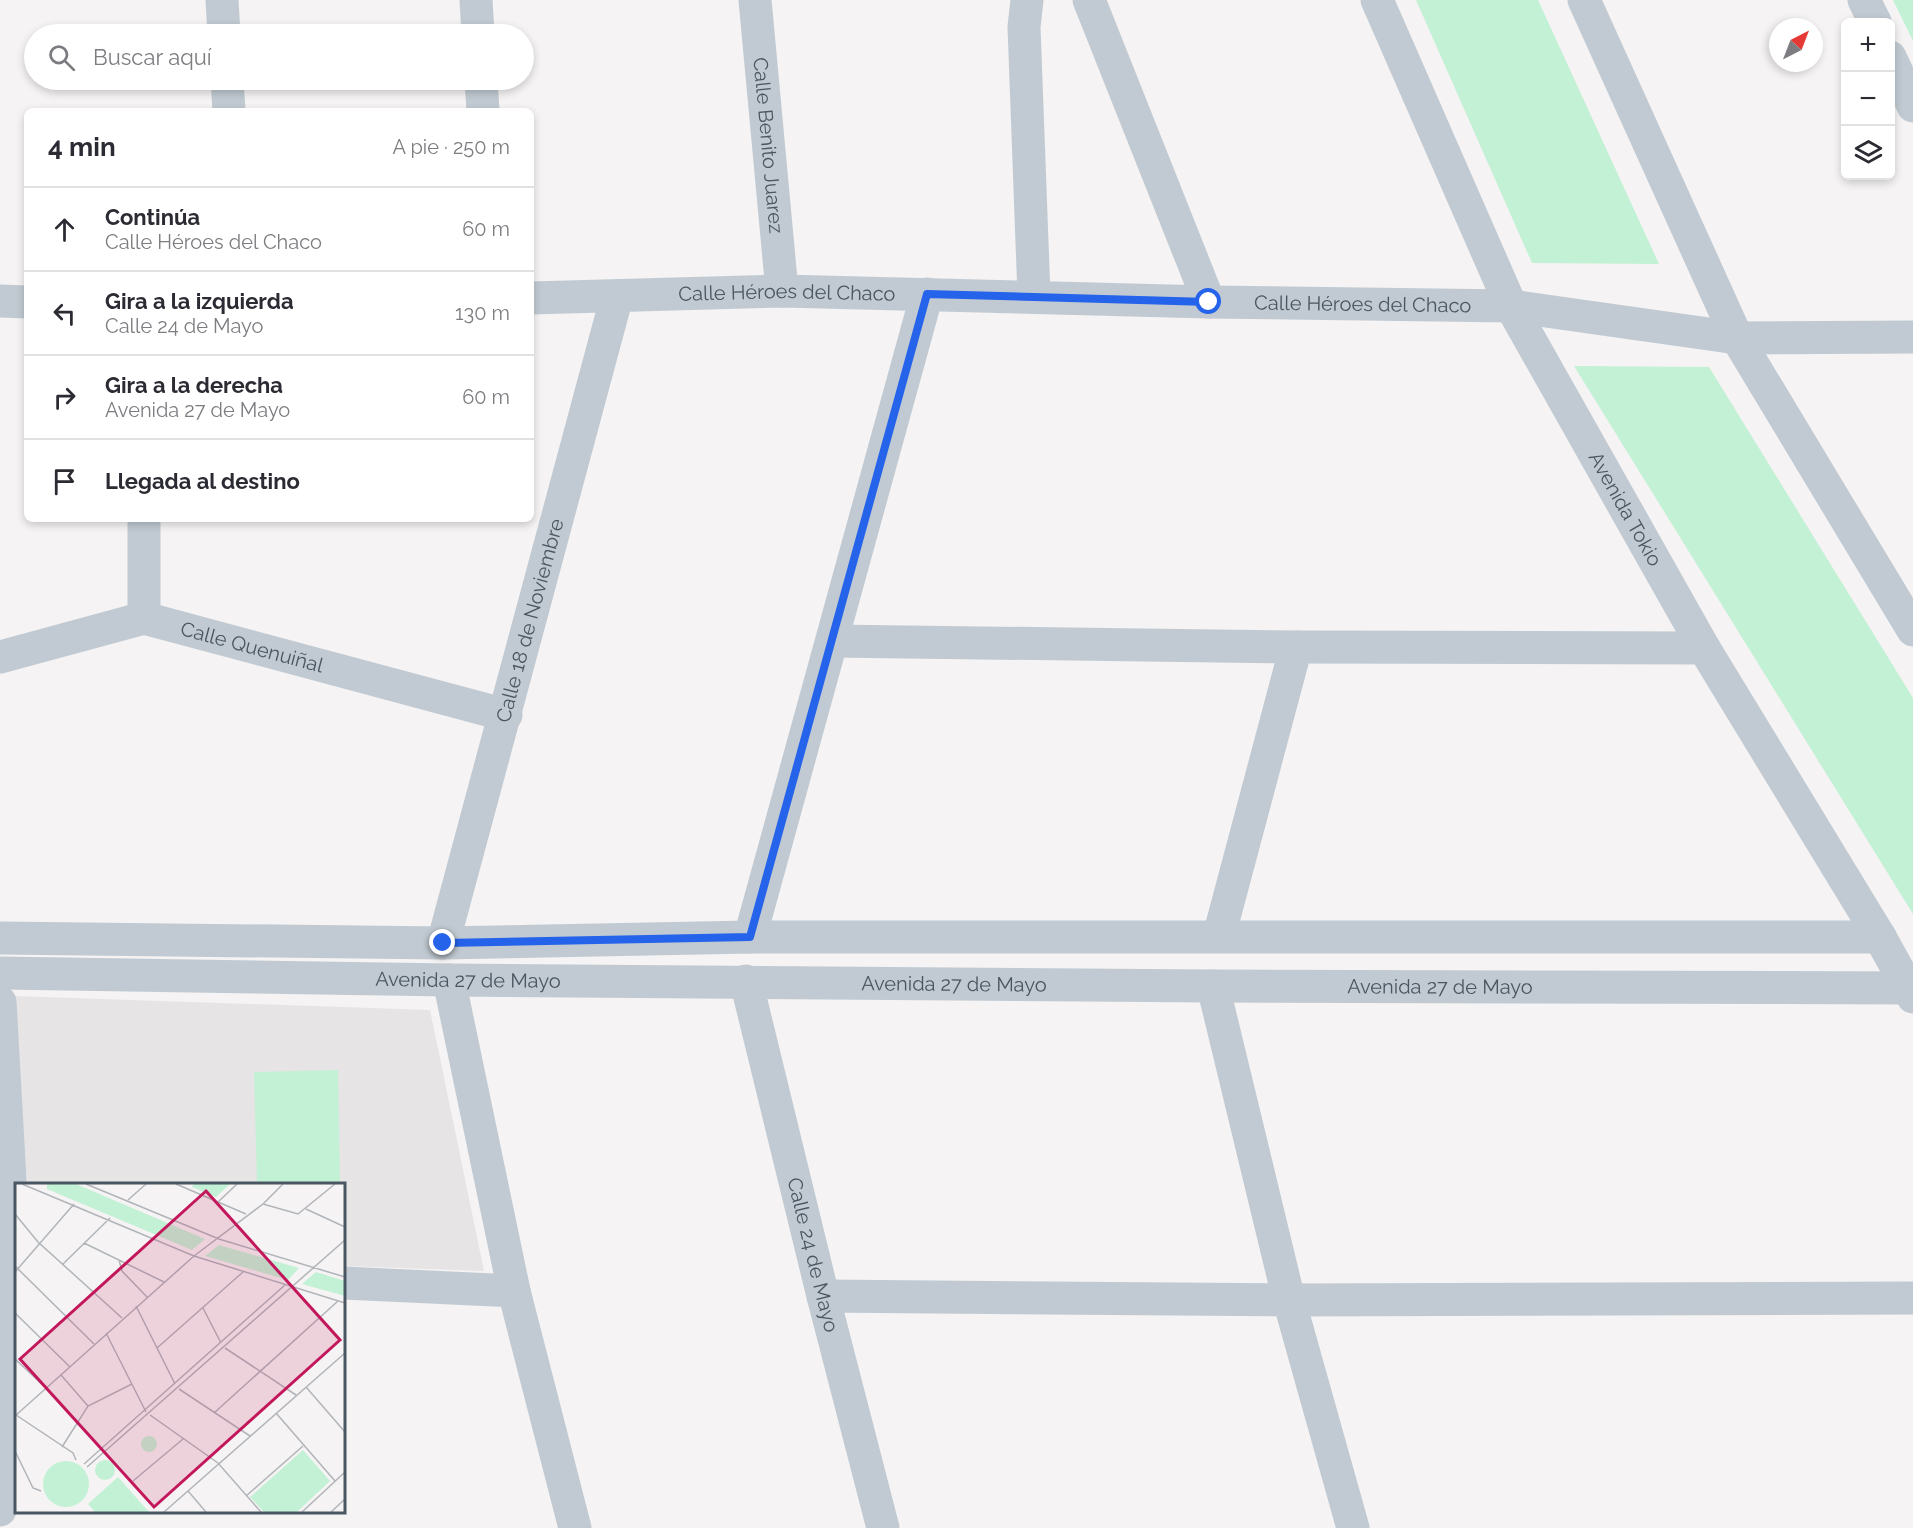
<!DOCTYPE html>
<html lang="es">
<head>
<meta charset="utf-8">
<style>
	body { margin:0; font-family:Raleway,sans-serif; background:#f7f7f7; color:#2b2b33 }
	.controls { position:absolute; right:18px; top:18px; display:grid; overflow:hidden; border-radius:9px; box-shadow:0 3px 9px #0003 }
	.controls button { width:54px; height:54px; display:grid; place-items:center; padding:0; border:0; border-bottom:2px solid #e1e1e2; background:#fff; color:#2b2b33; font:30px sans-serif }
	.compass { position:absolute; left:1769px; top:18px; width:54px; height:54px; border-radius:50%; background:#fff; box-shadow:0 3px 9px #0003; rotate:42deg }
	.stop { position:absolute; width:18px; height:18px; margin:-14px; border:4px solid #2563eb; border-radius:50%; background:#fff }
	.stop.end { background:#2563eb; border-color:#fff; box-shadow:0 2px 6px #0008 }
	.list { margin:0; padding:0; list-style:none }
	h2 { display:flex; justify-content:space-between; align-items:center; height:78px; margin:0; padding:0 24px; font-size:26px }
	h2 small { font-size:20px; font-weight:400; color:#7c7c81 }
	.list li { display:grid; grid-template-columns:39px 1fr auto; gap:18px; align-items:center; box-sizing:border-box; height:84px; padding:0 24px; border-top:2px solid #e1e1e2 }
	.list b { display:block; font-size:22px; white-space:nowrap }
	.list p { margin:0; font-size:20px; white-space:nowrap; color:#7c7c81 }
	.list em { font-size:20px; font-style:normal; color:#7c7c81 }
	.icon { flex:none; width:33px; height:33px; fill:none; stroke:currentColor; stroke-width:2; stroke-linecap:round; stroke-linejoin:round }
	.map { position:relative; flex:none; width:1913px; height:1528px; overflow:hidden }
	.search { position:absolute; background:#fff; box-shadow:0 3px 9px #0003; left:24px; top:24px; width:510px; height:66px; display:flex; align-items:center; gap:15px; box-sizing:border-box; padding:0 21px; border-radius:33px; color:#7c7c81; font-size:22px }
	.panel { position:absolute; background:#fff; box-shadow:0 3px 9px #0003; left:24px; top:108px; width:510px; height:414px; border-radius:9px }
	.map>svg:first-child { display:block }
</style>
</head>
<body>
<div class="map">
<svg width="1913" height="1528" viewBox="0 0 1913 1528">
	<rect width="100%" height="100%" fill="#f5f3f3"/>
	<!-- education -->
	<path fill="#e6e4e5" d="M13,996l417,14 54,261 -140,-5v-82h-317z"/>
	<!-- green -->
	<path fill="#c3f1d5" d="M1416,0h122l121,264 -127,-1z
		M1893,0h20v41z
		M1574,366l135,1 204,331v216z
		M338,1070l2,114h-83l-3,-112z"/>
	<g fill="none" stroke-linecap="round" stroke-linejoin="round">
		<!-- minor -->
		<g stroke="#c1cad2" stroke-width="33">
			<path d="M222,0l2,34"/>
			<path d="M476,0l2,34"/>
			<path id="s1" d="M755,0l27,291"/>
			<path d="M1027,0l-3,27 10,269"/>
			<path d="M1089,0l120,302"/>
			<path id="s2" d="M1377,0l134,306 193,342 176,289 33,60"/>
			<path d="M1584,0l153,338 176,292"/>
			<path d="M1864,0l11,22"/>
			<path d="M1890,57l23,49"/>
			<path d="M227,80l2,31"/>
			<path d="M481,80l2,31"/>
			<path id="s3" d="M531,298l251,-7 427,11 302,4 226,32 176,-1"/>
			<path d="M0,301l27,1"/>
			<path d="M144,618v-99"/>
			<path d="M833,641l463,6 408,1"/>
			<path id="s4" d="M0,657l144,-39 362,97"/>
			<path d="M1219,936l77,-289"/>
			<path d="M750,937l177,-643"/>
			<path d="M0,938l443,5 307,-6h1130"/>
			<path id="s5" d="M443,943l174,-647"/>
			<path id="s6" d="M0,973l449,7 764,6 700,2"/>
			<path d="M449,980l65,311 61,237"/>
			<path id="s7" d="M746,981l77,315 60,232"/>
			<path d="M1213,986l76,314 64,228"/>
			<path d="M0,1002l15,266 -12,234 -3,8"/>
			<path d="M344,1283l170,8"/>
			<path d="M823,1296l466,4 624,-2"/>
		</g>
	</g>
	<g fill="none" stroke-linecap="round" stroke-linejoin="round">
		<!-- route -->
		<path stroke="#2563eb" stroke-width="8" d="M443,943l307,-6 177,-643 282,8"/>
	</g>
	<g text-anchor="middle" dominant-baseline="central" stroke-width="5" stroke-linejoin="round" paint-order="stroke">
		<!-- street labels -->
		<g font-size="20" fill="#4a5661" stroke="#fff">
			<text stroke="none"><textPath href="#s1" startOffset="146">Calle Benito Juarez</textPath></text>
			<text stroke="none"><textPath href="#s3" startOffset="256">Calle Héroes del Chaco</textPath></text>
			<text stroke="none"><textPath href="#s3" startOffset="832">Calle Héroes del Chaco</textPath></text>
			<text stroke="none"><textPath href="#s2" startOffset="567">Avenida Tokio</textPath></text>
			<text stroke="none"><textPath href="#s5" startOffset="334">Calle 18 de Noviembre</textPath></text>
			<text stroke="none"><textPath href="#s4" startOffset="261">Calle Quenuiñal</textPath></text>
			<text stroke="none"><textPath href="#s6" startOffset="468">Avenida 27 de Mayo</textPath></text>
			<text stroke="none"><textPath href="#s6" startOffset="954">Avenida 27 de Mayo</textPath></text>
			<text stroke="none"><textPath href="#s6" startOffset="1440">Avenida 27 de Mayo</textPath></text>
			<text stroke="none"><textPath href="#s7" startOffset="282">Calle 24 de Mayo</textPath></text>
		</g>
	</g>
	<!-- overview -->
	<g transform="translate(15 1183)">
		<rect width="330" height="330" fill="#f5f3f3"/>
		<path d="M32,1h29l129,55 -13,11 -145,-61zM179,1h36l-14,13 -24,-10zM204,62l80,23 -11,12 -83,-24zM301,89l29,9v15l-43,-12zM126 261a8 8 0 1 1 16 0a8 8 0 1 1-16 0ZM288,267l27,31 -33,31h-33l-14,-15zM80 287a10 10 0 1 1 20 0a10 10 0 1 1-20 0ZM28 301a23 23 0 1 1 46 0a23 23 0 1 1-46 0ZM103,294l31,35h-54l-7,-8z" fill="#c3f1d5"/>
		<path fill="none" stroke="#b1b4b9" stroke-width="1.5" d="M7,1l172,72 151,47M71,1l133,55 126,38M161,1l70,30M113,17l18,-16M203,19l19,-18M248,21l35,10 37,-30M248,21l20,-20M291,26l39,18M0,31l23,28 84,76M69,60l80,39M104,77l3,11 25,26M48,81l47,-46M0,83l79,78M0,89l59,-68M121,123l39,78M188,125l18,35M0,130l55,54M91,150l40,79M142,165l86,-76M210,165l71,47M0,176l31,29M46,192l27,31M291,204l39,45M164,206l71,47M199,230l124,-112M261,230l59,68M1,232l57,38 3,7M135,232l68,48 43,49M0,233l179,-160 69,-52M47,264l26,-41 44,-22M0,268l18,37 8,3M69,281l201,-179M72,284l258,-227M118,298l50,-42M173,308l18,21M231,313l57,-50M149,329l181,-159M287,329l43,-40M316,329l14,-13"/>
		<path fill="#c2185b" fill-opacity="0.15" stroke="#c2185b" stroke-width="3" d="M191,8l134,149 -186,167 -134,-148z"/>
		<rect width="330" height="330" fill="none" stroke="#4a5661" stroke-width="3"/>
	</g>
</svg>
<div class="controls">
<button>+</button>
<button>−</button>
<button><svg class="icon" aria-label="layers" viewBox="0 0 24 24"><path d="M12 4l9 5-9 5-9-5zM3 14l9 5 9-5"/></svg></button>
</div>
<svg class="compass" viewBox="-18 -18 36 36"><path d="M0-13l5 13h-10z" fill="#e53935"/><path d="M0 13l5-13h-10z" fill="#7c7c81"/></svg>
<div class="stop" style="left:1209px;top:302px"></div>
<div class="stop end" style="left:443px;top:943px"></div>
<div class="search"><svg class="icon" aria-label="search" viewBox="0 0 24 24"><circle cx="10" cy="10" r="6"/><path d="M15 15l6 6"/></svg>Buscar aquí</div>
<section class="panel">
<h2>4 min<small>A pie · 250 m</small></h2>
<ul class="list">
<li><svg class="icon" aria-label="ahead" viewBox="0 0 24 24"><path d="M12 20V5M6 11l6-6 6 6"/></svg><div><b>Continúa</b><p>Calle Héroes del Chaco</p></div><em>60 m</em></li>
<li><svg class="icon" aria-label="left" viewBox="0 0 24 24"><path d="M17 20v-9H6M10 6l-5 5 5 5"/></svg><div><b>Gira a la izquierda</b><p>Calle 24 de Mayo</p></div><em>130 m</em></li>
<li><svg class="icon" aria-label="right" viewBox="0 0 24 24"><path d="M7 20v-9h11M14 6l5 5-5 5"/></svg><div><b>Gira a la derecha</b><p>Avenida 27 de Mayo</p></div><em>60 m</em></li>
<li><svg class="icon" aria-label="arrive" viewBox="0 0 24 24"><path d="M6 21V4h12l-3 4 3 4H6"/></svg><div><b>Llegada al destino</b></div></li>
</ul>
</section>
</div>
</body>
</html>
